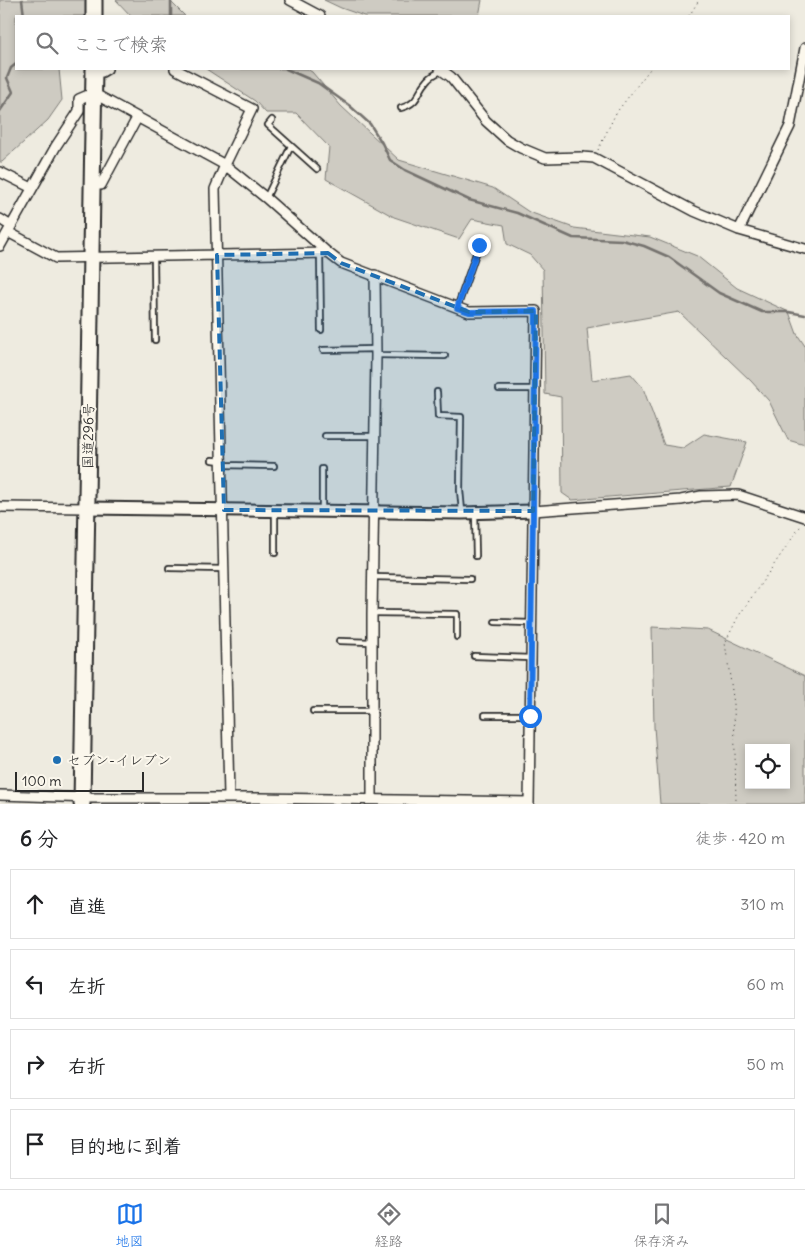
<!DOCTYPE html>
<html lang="ja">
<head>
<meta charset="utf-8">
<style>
	body { margin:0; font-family:Delius,"Klee One",sans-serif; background:#f2f2f2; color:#202124 }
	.controls { position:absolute; right:15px; bottom:15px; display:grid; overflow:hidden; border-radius:0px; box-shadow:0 2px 8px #0003 }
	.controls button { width:45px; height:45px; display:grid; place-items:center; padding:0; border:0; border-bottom:1px solid #e0e0e0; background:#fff; color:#202124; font:25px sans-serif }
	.scale { position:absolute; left:15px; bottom:12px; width:129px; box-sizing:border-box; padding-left:5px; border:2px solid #2b2b2b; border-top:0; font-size:14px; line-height:18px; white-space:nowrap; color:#2b2b2b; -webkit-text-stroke:4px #fbf7ec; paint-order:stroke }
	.stop { position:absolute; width:15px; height:15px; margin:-11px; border:4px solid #1a73e8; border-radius:50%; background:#fff }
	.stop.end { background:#1a73e8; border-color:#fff; box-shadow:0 1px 5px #0008 }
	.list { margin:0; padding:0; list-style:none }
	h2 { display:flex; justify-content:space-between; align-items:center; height:65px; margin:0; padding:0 20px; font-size:21px }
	h2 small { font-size:16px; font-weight:400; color:#757577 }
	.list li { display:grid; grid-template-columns:32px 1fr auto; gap:15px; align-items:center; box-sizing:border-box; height:70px; margin:0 10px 10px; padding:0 10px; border:1px solid #e0e0e0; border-radius:0px }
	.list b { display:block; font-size:19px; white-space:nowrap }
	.list em { font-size:16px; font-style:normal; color:#757577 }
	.icon { flex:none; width:28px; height:28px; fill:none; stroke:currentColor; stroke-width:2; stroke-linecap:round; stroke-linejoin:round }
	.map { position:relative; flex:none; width:805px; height:804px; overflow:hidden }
	.search { position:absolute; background:#fff; box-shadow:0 2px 8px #0003; left:15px; right:15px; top:15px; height:55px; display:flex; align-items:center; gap:12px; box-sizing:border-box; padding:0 18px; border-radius:0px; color:#757577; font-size:19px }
	.sheet { height:385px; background:#fff }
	nav { display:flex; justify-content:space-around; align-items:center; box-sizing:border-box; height:70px; border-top:1px solid #e0e0e0; background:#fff; font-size:14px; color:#757577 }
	nav a { display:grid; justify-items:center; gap:2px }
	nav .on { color:#1a73e8 }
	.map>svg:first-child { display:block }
</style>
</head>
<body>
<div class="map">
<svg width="805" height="804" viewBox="0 0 805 804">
	<rect width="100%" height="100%" fill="#eeebe0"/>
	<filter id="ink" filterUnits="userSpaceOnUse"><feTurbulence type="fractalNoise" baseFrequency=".02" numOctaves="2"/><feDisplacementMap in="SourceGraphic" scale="10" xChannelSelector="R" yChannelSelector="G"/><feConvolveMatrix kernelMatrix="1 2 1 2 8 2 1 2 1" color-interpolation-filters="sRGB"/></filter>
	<g filter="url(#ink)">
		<!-- green -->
		<path fill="#cecbc2" stroke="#7c7b76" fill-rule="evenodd" d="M0,0h88v16h-72v53h43l3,31 -14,20 -46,42h-2z
			M116,0h53l16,16h-54z
			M324,0h158l-3,16h-115l-23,-8z
			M206,69h101l5,3 29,34 58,54 94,28 36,24 45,16 76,9 47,19 40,32 52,24 8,22 8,12v99l-17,-5 -19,-39 -18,-20 -72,-69 -92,16 5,52 39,-6 12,14 21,57 19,3 21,-14 43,8 -16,45 -159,13 -10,-7 -1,-96 -16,-3 -2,-124 -13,-15 -23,-11 -3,-19 -32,-6 -13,20 -65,-22 -68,-38 3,-32 -33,-34h-30l-11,-12z
			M652,627l56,3 97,46v128h-145l-6,-77zM749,748h37v37h-37z"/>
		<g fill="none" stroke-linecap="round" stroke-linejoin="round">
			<!-- stream -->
			<path stroke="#74726e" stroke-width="2.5" d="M22,0l2,16
				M171,0v16
				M286,69l32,14 32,23 20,18 12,19 8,17 15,10 64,30 48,13 56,25 49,2 22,6 25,11 50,36 43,19h27l16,3
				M0,111l13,-19 -6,-14 4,-10 5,-4"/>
			<!-- service casing -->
			<g stroke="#2b2b2b" stroke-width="8">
				<path id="service" d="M401,108c19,-5 15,-15 27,-28 3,-4 9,-7 13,-9
					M272,120l-4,5 49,44
					M266,198l25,-52
					M320,254l1,76
					M154,257l1,83
					M457,308l22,-63
					M323,350l53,-1
					M376,355l69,1
					M499,389h36
					M437,392l1,24 23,1 -1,73 2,21
					M325,436h50
					M212,460l11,1
					M223,465l51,1
					M322,469v41
					M275,512v41
					M475,512l1,44
					M169,568l55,1
					M372,577l98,2
					M372,613l85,1v23
					M495,622l36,1
					M339,641l33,1
					M474,656l57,2
					M313,711h59
					M485,715h45"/>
			</g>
			<!-- minor casing -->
			<g stroke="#2b2b2b" stroke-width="12">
				<path id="minor" d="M290,0l30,16
					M175,69l77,40 -27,56 -10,24c6,203 10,406 14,608
					M440,69l11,8 35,44 21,19 14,8 24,10 37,-1 12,1 100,53 45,19 66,19
					M94,73l8,-1 5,-3
					M0,172l32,16
					M92,185h9l36,-67
					M0,219l11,7
					M739,230l51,-104 15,-78
					M8,232l48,26 272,-5
					M0,246l56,-100 23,-35v-12l14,-6 132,72 41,33 62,55 13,10 128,49 67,-1 -7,493
					M0,507l87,1
					M533,511l148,-11 20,-4 37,-1 67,22
					M0,795l91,3h169l269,4
					M372,799v-186l4,-258 -1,-80"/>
			</g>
			<!-- tertiary casing -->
			<g stroke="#2b2b2b" stroke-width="15">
				<path id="tertiary" d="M87,508l375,5 71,-2"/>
			</g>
			<!-- trunk casing -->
			<g stroke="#2b2b2b" stroke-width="19">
				<path id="trunk" d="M94,16v-16
					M82,804l12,-735"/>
			</g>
			<!-- path -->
			<path stroke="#2b2b2b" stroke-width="1" stroke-dasharray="1 4" stroke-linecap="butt" d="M689,16l10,-16
				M598,150l18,-37 34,-44
				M734,804l2,-2 -2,-98 -9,-61 13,-26 64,-93"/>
			<!-- service -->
			<use href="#service" stroke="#fbf7ec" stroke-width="4.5"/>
			<!-- minor -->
			<use href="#minor" stroke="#fbf7ec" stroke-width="9"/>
			<!-- tertiary -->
			<use href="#tertiary" stroke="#fbf7ec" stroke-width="11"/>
			<!-- trunk -->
			<use href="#trunk" stroke="#fbf7ec" stroke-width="15"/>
		</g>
	</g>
	<g fill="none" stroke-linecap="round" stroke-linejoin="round" filter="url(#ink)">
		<!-- route -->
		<path stroke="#1a73e8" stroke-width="6" d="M479,245l-22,63 12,4 67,-1 -6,405"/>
	</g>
	<!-- marked area -->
	<path fill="#1f6fb2" fill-opacity="0.2" stroke="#1f6fb2" stroke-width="4" stroke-dasharray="10 6" stroke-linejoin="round" d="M328,253l13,10 128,49 67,-1 -3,200 -309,-1 -7,-255z"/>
	<!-- markers -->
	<circle fill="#1f6fb2" stroke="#fbf7ec" stroke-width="2" cx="57" cy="760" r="5"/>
	<g text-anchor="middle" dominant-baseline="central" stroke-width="4" stroke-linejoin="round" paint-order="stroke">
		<!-- street labels -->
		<g font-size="14" fill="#2b2b2b" stroke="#fbf7ec">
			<text transform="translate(88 436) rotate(-89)">国道296号</text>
		</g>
		<!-- poi labels -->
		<g font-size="14" fill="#2b2b2b" stroke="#fbf7ec" text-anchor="start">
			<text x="67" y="760">セブン-イレブン</text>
		</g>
	</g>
</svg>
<div class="controls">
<button><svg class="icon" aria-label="locate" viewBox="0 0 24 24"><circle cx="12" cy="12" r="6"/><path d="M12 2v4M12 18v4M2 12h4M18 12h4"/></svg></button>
</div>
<div class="scale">100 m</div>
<div class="stop" style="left:530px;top:716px"></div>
<div class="stop end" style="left:479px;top:245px"></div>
<div class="search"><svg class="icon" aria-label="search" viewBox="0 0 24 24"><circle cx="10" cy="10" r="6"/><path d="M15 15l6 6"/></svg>ここで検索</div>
</div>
<section class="sheet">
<h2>6 分<small>徒歩 · 420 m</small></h2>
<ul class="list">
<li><svg class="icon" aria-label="ahead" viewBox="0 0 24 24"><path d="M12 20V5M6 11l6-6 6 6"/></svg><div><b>直進</b></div><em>310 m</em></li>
<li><svg class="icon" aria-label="left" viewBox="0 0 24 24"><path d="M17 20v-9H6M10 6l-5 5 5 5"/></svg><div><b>左折</b></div><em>60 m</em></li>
<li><svg class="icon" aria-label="right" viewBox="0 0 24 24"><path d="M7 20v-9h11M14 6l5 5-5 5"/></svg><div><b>右折</b></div><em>50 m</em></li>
<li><svg class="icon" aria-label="arrive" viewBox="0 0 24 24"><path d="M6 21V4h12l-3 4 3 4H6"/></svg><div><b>目的地に到着</b></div></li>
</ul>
</section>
<nav>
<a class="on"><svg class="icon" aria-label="map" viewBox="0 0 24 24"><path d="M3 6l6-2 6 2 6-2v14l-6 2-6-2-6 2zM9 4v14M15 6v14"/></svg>地図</a>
<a><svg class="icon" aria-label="directions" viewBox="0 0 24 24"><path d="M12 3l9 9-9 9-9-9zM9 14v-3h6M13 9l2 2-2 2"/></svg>経路</a>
<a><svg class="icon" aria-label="saved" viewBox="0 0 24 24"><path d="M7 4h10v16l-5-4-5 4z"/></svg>保存済み</a>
</nav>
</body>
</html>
